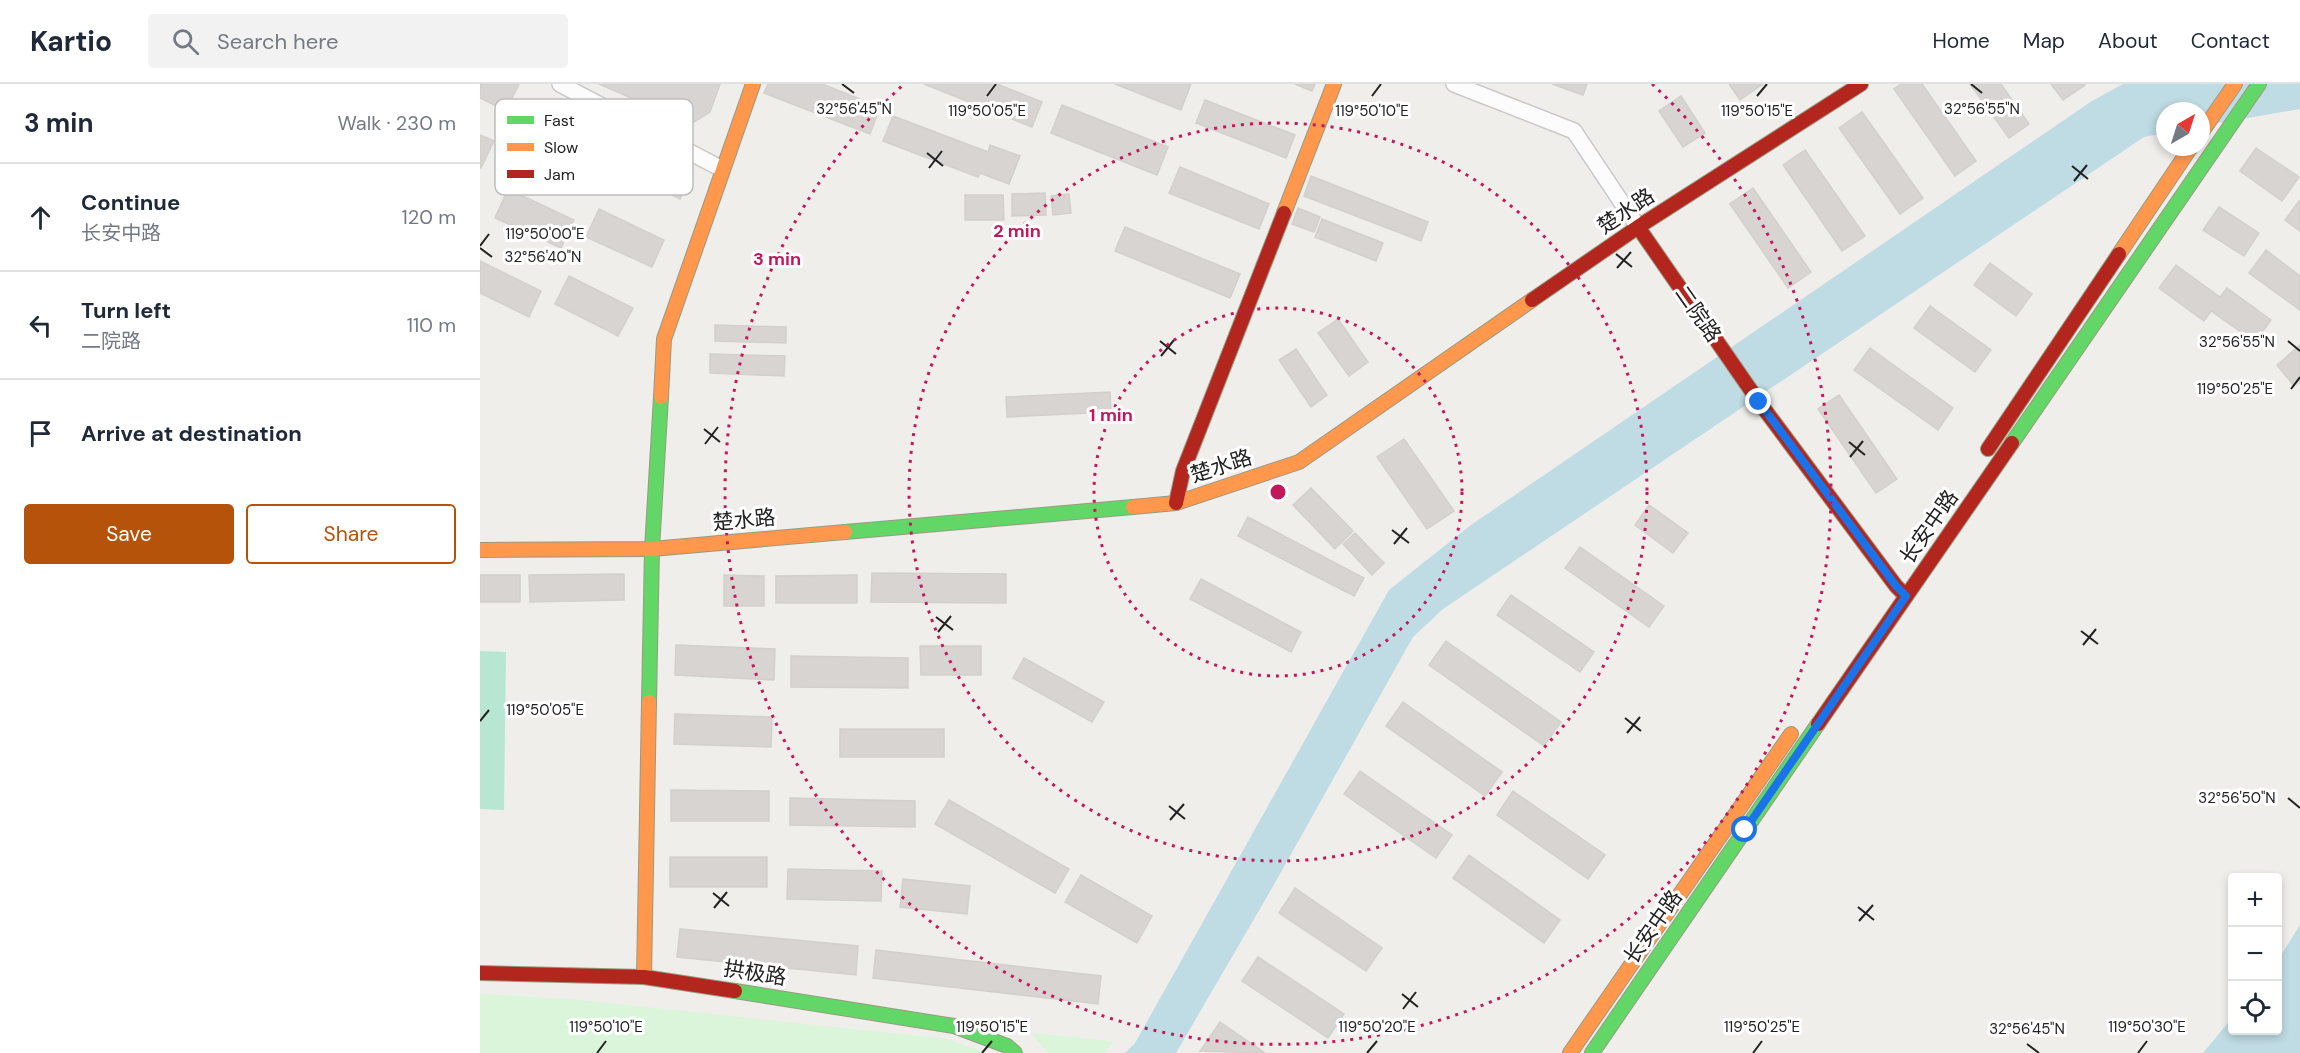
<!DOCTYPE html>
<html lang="en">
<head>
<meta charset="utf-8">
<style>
	body { margin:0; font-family:"DM Sans","Noto Sans SC",sans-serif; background:#f2f2f3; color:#1f2937 }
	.controls { position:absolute; right:18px; bottom:18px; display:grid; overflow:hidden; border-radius:6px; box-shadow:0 3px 9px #0003 }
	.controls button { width:54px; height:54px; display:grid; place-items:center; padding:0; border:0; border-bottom:2px solid #e0e1e3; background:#fff; color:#1f2937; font:30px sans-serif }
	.compass { position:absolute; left:1676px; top:18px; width:54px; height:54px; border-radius:50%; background:#fff; box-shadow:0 3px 9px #0003; rotate:39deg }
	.stop { position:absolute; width:18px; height:18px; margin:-14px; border:4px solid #1a73e8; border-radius:50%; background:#fff }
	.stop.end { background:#1a73e8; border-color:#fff; box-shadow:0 2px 6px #0008 }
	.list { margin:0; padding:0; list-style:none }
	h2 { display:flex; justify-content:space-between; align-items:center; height:78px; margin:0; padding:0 24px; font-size:26px }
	h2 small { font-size:20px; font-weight:400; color:#747a83 }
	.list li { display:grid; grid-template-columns:39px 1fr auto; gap:18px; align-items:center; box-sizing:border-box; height:108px; padding:0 24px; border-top:2px solid #e0e1e3 }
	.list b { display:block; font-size:22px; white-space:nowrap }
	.list p { margin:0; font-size:20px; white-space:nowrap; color:#747a83 }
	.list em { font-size:20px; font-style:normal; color:#747a83 }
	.actions { display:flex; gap:12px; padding:18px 24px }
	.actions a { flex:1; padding:14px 0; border:2px solid #b45309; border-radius:6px; text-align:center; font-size:21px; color:#b45309 }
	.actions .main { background:#b45309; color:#fff }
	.icon { flex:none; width:33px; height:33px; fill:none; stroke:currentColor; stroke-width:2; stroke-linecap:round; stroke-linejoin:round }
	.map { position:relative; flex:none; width:1820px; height:969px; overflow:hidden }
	header { display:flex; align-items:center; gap:36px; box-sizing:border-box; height:84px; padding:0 30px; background:#fff; border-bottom:2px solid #e0e1e3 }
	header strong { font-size:28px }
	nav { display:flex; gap:33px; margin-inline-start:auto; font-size:21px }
	.search { width:420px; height:54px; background:#f2f2f3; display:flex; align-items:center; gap:15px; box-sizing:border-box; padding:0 21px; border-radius:6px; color:#747a83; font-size:22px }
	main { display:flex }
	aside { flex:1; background:#fff }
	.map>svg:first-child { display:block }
</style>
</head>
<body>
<header>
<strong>Kartio</strong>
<div class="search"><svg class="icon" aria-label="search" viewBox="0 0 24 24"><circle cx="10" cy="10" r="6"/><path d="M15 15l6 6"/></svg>Search here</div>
<nav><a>Home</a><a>Map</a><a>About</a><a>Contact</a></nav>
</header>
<main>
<aside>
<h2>3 min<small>Walk · 230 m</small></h2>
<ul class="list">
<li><svg class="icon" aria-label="ahead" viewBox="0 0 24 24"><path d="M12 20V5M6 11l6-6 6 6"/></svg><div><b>Continue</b><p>长安中路</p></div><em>120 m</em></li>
<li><svg class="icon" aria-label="left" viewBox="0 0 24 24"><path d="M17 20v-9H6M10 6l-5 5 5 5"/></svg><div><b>Turn left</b><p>二院路</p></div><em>110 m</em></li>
<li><svg class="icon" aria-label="arrive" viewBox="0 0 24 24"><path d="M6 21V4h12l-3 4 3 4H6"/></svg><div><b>Arrive at destination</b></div></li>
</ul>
<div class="actions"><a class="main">Save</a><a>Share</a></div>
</aside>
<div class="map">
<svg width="1820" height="969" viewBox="0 0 1820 969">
	<rect width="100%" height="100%" fill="#f0eeeb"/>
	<!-- park -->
	<path fill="#daf5da" d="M0,910l91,5 376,40 40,14h-507z
		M551,949l82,8 -7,12h-58z"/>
	<!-- pitch -->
	<path fill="#b7e6d2" d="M0,567l26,1 -2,158 -24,-1z"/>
	<!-- water -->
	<path fill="#bfdbe3" d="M1643,0h177v25l-99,17v-15h-36v22l-21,4 -701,472 -30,28 -145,258 -92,158h-51l10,-10 254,-453 82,-65 621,-424z
		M1820,841v128h-97l29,-35v12h46v-70z"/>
	<!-- building -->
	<path fill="#d7d4d2" stroke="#d3d0cc" stroke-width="1.5" d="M0,0h39l-13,27 -26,-13z
		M119,0h121l-10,28 -19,12z
		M288,0h54l58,23 -10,27 -106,-41z
		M444,0h73l45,18 -10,25z
		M635,0h76l-10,26z
		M815,0h20l-3,7z
		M1072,0h35l-4,11z
		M1249,0h34l-23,16z
		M1421,0h21l54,77 -21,15 -61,-87z
		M1490,0h31l28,40 -20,14z
		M1571,0h34v1l-22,15z
		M1201,12l24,37 -22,14 -24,-36z
		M725,16l90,35 -9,23 -90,-35z
		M582,21l106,42 -11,28 -106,-42z
		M1382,28l61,86 -23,16 -61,-86z
		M413,32l95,36 2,-7 30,11 -11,28 -29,-11 -2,4 -95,-36z
		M0,51l14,6 -13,27h-1z
		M150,56l63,32 -13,27 -64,-31z
		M1776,64l43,29 -17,24 -42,-30z
		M1325,66l60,86 -23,15 -59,-86z
		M700,83l89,37 -10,25 -90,-36z
		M831,92l117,46 -7,19 -117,-45z
		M1273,104l58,84 -23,16 -58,-84z
		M28,105l66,31 -13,28 -66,-30z
		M565,109l1,22 -34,1v-22z
		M589,110l2,19 -18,2 -2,-19z
		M485,111h38l1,25h-39z
		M1819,117h1v30l-15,-11z
		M1739,123l40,26 -15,23 -41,-26z
		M818,124l22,9 -6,15 -22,-8z
		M119,125l65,31 -12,27 -66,-30z
		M842,135l61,24 -7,18 -61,-24z
		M645,143l115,47 -10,24 -115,-47z
		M1786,166l34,26v34l-51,-37z
		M0,177l61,30 -12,26 -49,-24z
		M1510,179l42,31 -16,22 -42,-31z
		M1696,181l44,32 7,-9 44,32 -16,22 -44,-31 -7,10 -45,-33z
		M89,192l64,32 -15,28 -63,-32z
		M1450,222l61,44 -16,22 -61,-44z
		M858,235l30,43 -19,14 -31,-43z
		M235,241l71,2v16l-71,-2z
		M1820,261v36l-6,5 -17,-21z
		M1390,264l83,60 -15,22 -84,-60z
		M816,265l31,46 -16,12 -32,-47z
		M230,270l75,2 -1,20 -74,-3z
		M630,308l1,20 -104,5 -1,-20z
		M1359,311l58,84 -21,14 -58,-84z
		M924,355l50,72 -27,18 -50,-72z
		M831,404l42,43 -18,18 -42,-44z
		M1169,421l39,28 -15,20 -38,-28z
		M768,433l116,61 -10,18 -116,-60z
		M875,449l29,30 -12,12 -29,-31z
		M1100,463l84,59 -15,21 -84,-59z
		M392,489l134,1v29l-135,-1z
		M144,490v26l-94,2 -1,-27z
		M0,491h40v27h-40z
		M244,491l40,1v30h-40z
		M377,491v28h-81v-27z
		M721,495l100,53 -10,20 -101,-53z
		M1031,511l83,57 -14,20 -83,-57z
		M966,557l115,81 -17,24 -115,-81z
		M196,561l99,4 -1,31 -99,-5z
		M440,562h61v29h-60z
		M311,572l117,2v30l-117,-1z
		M544,574l80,44 -12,20 -79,-44z
		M923,618l99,70 -17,24 -99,-70z
		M195,630l97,3 -1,30 -97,-3z
		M360,645h104v28h-104z
		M880,687l92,64 -16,23 -92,-64z
		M191,706l98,1v30h-98z
		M1033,707l92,64 -17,24 -91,-64z
		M310,714l125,3v26l-125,-2z
		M469,716l120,69 -14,24 -120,-69z
		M989,771l91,65 -16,23 -91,-65z
		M190,773h97v30h-97z
		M308,785l94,2 -1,30 -94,-2z
		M601,791l71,41 -15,27 -72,-41z
		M423,795l67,7 -3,28 -67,-7z
		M815,804l87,60 -16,23 -87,-58z
		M200,845l178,17 -2,29 -179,-18z
		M396,866l225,26 -3,28 -225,-26z
		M778,873l86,57 -16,24 -86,-57z
		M740,938l45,31 -65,-2z"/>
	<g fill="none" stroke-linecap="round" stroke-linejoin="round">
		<!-- street casing -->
		<g stroke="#c9c8c7" stroke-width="18">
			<path id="street" d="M80,0l162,85
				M974,0l120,47 64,96"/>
		</g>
		<!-- fast casing -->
		<g stroke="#999a82" stroke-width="16">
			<path id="fast" d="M1532,359l247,-359
				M365,448l288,-25
				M169,618l3,-153 9,-152
				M255,907l219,35 53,20 8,7
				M1112,969l226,-329"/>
		</g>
		<!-- slow casing -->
		<g stroke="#999a82" stroke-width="16">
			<path id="slow" d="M1721,49l34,-49
				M804,129l50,-129
				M1639,170l72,-107
				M181,313l3,-58 89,-255
				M653,423l43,-4 123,-41 233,-162
				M0,466l172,-1 193,-17
				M164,893l5,-275
				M1090,969l221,-319"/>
		</g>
		<!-- jam casing -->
		<g stroke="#999a82" stroke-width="16">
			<path id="jam" d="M1158,143l121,175 137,184 10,10
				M1052,216l106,-73 223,-143
				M1508,365l131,-195
				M696,419l7,-32 101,-258
				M1338,640l194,-281
				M0,889l164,4 91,14"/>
		</g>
		<!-- street -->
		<use href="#street" stroke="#fdfcfc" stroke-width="15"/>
		<!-- fast -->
		<use href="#fast" stroke="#63d668" stroke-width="14"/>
		<!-- slow -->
		<use href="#slow" stroke="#ff974d" stroke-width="14"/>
		<!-- jam -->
		<use href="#jam" stroke="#b3261e" stroke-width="14"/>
	</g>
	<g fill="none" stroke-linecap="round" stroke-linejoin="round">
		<!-- route -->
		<path stroke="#1a73e8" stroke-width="8" d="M1265,746l161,-234 -10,-10 -137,-184"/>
	</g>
	<!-- ticks -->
	<path fill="none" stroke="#222" stroke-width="2" d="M362,0l12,9M1491,0l11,9M507,12l9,-12M892,12l9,-12M1277,12l10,-12M447,69l16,13M1592,82l16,13M449,84l13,-17M1594,97l13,-16M0,162l9,-12M0,164l12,9M1136,170l16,13M1137,184l14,-16M680,257l16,13M1808,257l12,10M681,272l13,-16M1811,305l9,-12M224,345l16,13M1369,358l16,13M225,360l13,-17M1370,373l13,-16M912,446l17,13M914,460l13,-16M456,533l17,13M1601,547l17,13M458,548l13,-16M1603,561l13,-16M1145,634l16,13M0,637l9,-11M1147,649l13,-16M1808,714l12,10M689,722l16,13M690,736l14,-16M233,809l16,13M1378,823l16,13M234,824l13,-16M1379,837l14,-16M922,910l16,13M923,925l13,-17M1547,960l12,9M117,969l9,-12M502,969l10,-12M887,969l10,-12M1273,969l9,-12M1658,969l9,-12"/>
	<!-- distance rings -->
	<g fill="none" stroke="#c2185b" stroke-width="3" stroke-dasharray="3 6">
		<circle cx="798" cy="408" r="184"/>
		<circle cx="798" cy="408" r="369"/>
		<path d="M1172 0A553 553 0 1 1 424 0"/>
	</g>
	<g text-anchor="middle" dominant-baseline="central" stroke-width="6" stroke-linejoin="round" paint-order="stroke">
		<!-- street labels -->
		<g font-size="21" fill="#222" stroke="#fff">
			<text transform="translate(1146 127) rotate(-34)">楚水路</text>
			<text transform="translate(1218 230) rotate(55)">二院路</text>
			<text transform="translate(741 382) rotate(-18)">楚水路</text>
			<text transform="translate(264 436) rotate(-5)">楚水路</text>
			<text transform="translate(1449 443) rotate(-55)">长安中路</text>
			<text transform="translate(1173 843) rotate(-55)">长安中路</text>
			<text transform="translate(275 889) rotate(9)">拱极路</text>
		</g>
	</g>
	<!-- legend -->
	<rect x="15" y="15" width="198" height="96" rx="9" fill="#fff" stroke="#bdbdbd" stroke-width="1.5"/>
	<rect x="27" y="32" width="27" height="8" fill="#63d668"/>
	<rect x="27" y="59" width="27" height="8" fill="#ff974d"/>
	<rect x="27" y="86" width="27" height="8" fill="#b3261e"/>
	<g font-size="16" fill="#222">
		<text x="64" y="42">Fast</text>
		<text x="64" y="69">Slow</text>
		<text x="64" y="96">Jam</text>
	</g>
	<g font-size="15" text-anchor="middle" fill="#222" stroke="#fff" stroke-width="6" stroke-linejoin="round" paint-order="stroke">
		<text x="374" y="30">32°56'45"N</text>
		<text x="1502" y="30">32°56'55"N</text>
		<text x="892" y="32">119°50'10"E</text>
		<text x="1277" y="32">119°50'15"E</text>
		<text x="507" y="32">119°50'05"E</text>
		<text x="65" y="155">119°50'00"E</text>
		<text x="63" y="178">32°56'40"N</text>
		<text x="1757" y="263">32°56'55"N</text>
		<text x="1755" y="310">119°50'25"E</text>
		<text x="65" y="631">119°50'05"E</text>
		<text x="1757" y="719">32°56'50"N</text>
		<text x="126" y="948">119°50'10"E</text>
		<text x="512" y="948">119°50'15"E</text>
		<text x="897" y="948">119°50'20"E</text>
		<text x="1282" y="948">119°50'25"E</text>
		<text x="1667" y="948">119°50'30"E</text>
		<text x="1547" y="950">32°56'45"N</text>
	</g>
	<circle cx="798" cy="408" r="9" fill="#c2185b" stroke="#fff" stroke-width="3"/>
	<g font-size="18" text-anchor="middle" font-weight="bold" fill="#c2185b" stroke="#fff" stroke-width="6" stroke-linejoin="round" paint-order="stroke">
		<text x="537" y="153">2 min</text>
		<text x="297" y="181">3 min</text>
		<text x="631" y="337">1 min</text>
	</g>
</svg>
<div class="controls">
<button>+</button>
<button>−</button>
<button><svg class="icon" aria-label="locate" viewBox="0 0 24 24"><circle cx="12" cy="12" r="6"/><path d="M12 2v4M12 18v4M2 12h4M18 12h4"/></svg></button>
</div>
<svg class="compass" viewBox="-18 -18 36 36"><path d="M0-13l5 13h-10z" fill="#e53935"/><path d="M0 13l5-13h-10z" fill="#747a83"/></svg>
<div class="stop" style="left:1265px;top:746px"></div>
<div class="stop end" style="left:1279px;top:318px"></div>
</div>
</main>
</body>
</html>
